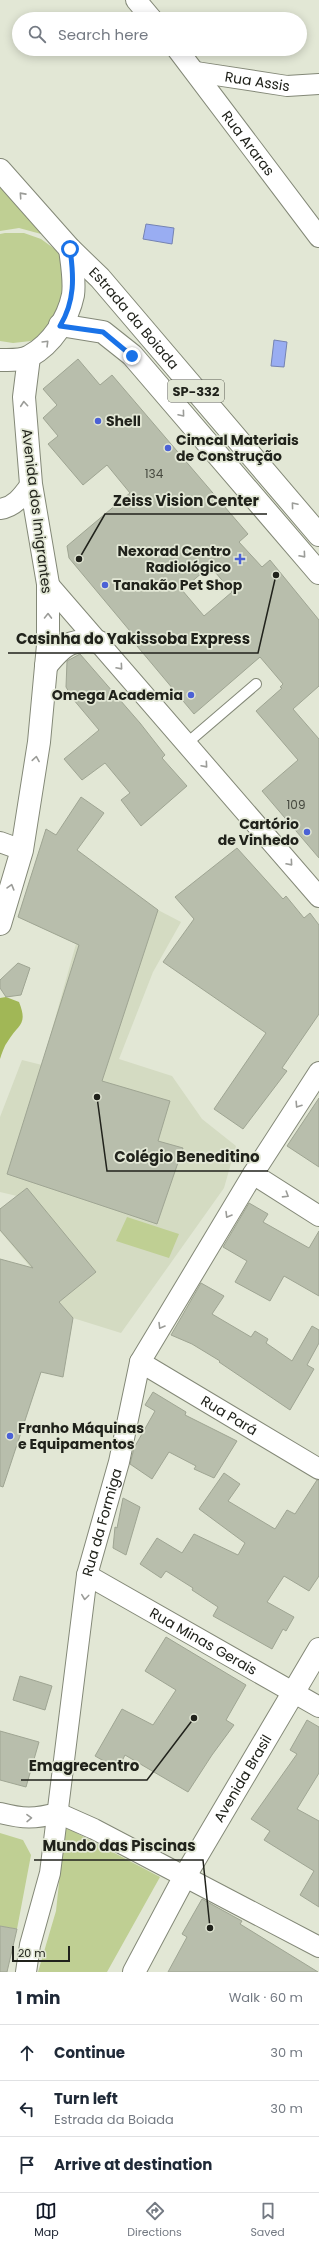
<!DOCTYPE html>
<html lang="en">
<head>
<meta charset="utf-8">
<style>
	body { margin:0; font-family:Poppins,sans-serif; background:#f2f2f3; color:#1f2937 }
	.scale { position:absolute; left:12px; bottom:10px; width:58px; box-sizing:border-box; padding-left:4px; border:2px solid #20221b; border-top:0; font-size:11px; line-height:14px; white-space:nowrap; color:#20221b; -webkit-text-stroke:3px #e2e7d5; paint-order:stroke }
	.stop { position:absolute; width:12px; height:12px; margin:-9px; border:3px solid #1a73e8; border-radius:50%; background:#fff }
	.stop.end { background:#1a73e8; border-color:#fff; box-shadow:0 1px 4px #0008 }
	.list { margin:0; padding:0; list-style:none }
	h2 { display:flex; justify-content:space-between; align-items:center; height:52px; margin:0; padding:0 16px; font-size:17px }
	h2 small { font-size:13px; font-weight:400; color:#747a83 }
	.list li { display:grid; grid-template-columns:26px 1fr auto; gap:12px; align-items:center; box-sizing:border-box; height:56px; padding:0 16px; border-top:1px solid #e0e1e3 }
	.list b { display:block; font-size:15px; white-space:nowrap }
	.list p { margin:0; font-size:13px; white-space:nowrap; color:#747a83 }
	.list em { font-size:13px; font-style:normal; color:#747a83 }
	.icon { flex:none; width:22px; height:22px; fill:none; stroke:currentColor; stroke-width:2; stroke-linecap:round; stroke-linejoin:round }
	.map { position:relative; flex:none; width:319px; height:1972px; overflow:hidden }
	.search { position:absolute; background:#fff; box-shadow:0 2px 10px #0003; left:12px; right:12px; top:12px; height:44px; display:flex; align-items:center; gap:10px; box-sizing:border-box; padding:0 14px; border-radius:22px; color:#747a83; font-size:15px }
	.sheet { height:220px; background:#fff }
	nav { display:flex; justify-content:space-around; align-items:center; box-sizing:border-box; height:56px; border-top:1px solid #e0e1e3; background:#fff; font-size:11px; color:#747a83 }
	nav a { display:grid; justify-items:center; gap:2px }
	nav .on { color:#111827 }
	.map>svg:first-child { display:block }
</style>
</head>
<body>
<div class="map">
<svg width="319" height="1972" viewBox="0 0 319 1972">
	<rect width="100%" height="100%" fill="#e2e7d5"/>
	<!-- built -->
	<path fill="#d4dbc2" d="M46,829l112,81 23,12 -28,50 -34,87 53,17 30,43 34,27 -12,42 -103,145 -48,-15 -73,-87v-22l17,-13 -17,-4v-75l22,-57 20,5 34,-121 -58,-27z"/>
	<!-- green -->
	<path fill="#bfcf93" d="M0,185l42,47 -1,2 -22,-6 -19,3z
		M5,233h19l17,6 15,11 10,16 4,18 -22,48 -17,9 -18,2 -13,-2v-107z
		M127,1217l52,17 -10,24 -53,-17z
		M65,1827l95,50 -53,95h-69l18,-61z
		M0,1833l23,7 8,15 -14,74 -17,-3z"/>
	<!-- forest -->
	<path fill="#a1b756" d="M6,997l13,5c9,23 0,21 -11,39 -4,5 -6,12 -8,18v-61z"/>
	<!-- water -->
	<path fill="#99adf2" stroke="#7583b2" d="M146,224l28,4 -2,16 -29,-5z
		M274,340l13,2 -3,25 -13,-1z"/>
	<!-- building -->
	<path fill="#b8beac" stroke="#9fa593" fill-rule="evenodd" d="M78,359l22,26 12,-10 136,159 -9,8 23,25 8,-7 49,60v66l-26,23 26,30v119l-57,-67 36,-31 -42,-49 26,-23 -2,-1 3,-3 -23,-27 -66,57 -62,-74 3,-3 -66,-79 -2,-12 63,-53 -23,-28 -24,20 -35,-41 10,-8 -15,-18 14,-13 -14,-16zM210,566l22,26 -28,24 -22,-26z
		M80,654l60,69 25,32 -3,3 25,28 -46,40 -20,-26 9,-7 -25,-30 -23,17 -18,-21 35,-29 -26,-31 -7,-12 1,-26z
		M81,797l23,16 -27,37 81,60 -56,171 68,20 -12,40 25,7 -26,76 -150,-50 72,-229 -61,-28 28,-88 10,6z
		M237,848l46,51 3,-3 18,22 6,-5 9,12v89l-37,54 5,3 -44,58 -29,-20 52,-76 -103,-71 31,-43 -19,-22z
		M18,963l12,5 -9,27 -15,2 -6,-9v-8z
		M319,1098v69l-32,-21z
		M27,1188l69,84 -37,30 14,16 -10,59 -22,-5 -38,115 -3,-1v-227l33,9 -33,-38v-21z
		M249,1203l19,11 -5,8 46,26 10,-17v65l-35,-20 -14,25 -35,-19 12,-21 -24,-14z
		M201,1283l23,13 -12,18 39,23 4,-6 13,8 -2,4 26,18 20,-35 7,4v13l-12,22 7,4 -24,41 -71,-48 1,-1 -28,-17 -21,-9z
		M153,1392l33,20 -1,3 52,26 -23,37 -20,-9 2,-3 -27,-14 -17,27 -22,-15 4,-16 21,-37 -10,-6z
		M224,1473l16,11 -12,17 47,28 12,-19 8,4 22,-34h2v96l-10,15 -25,-15 -17,26 27,15 -8,14 -3,-2 -11,20 -59,-33 5,-9 -26,-17 1,-2 -27,-17 -5,7 -21,-14 17,-26 25,15 12,-19 44,21 7,-12 -46,-34z
		M123,1498l17,9 -14,48 -13,-7 2,-21 2,1z
		M166,1637l80,48 -20,35 8,5 -22,30 -24,37 -63,-37 -7,14 -23,-13 27,-47 31,16 23,-35 -31,-19z
		M20,1676l32,10 -7,24 -32,-10z
		M307,1720l12,7v46l-22,36 22,12v86l-19,-12 14,-24 -50,-31 6,-9 -19,-12 46,-65 -7,-4z
		M0,1731l39,11 -13,45 -26,-7z
		M202,1899l40,22 -2,3 78,48h-150l19,-35 -5,-3z
		M0,1926l17,3 -10,43h-7z"/>
	<g fill="none" stroke-linecap="round" stroke-linejoin="round">
		<!-- lane casing -->
		<g stroke="#838877" stroke-width="12">
			<path id="lane" d="M186,744l70,-60"/>
		</g>
		<!-- street casing -->
		<g stroke="#838877" stroke-width="22">
			<g id="street">
				<path d="M136,0l16,19"/>
				<path id="s1" d="M177,49l142,188"/>
				<path id="s2" d="M196,72l91,14 32,-2"/>
				<path d="M0,509c15,-2 23,-14 31,-25"/>
				<path d="M48,584l271,313"/>
				<path d="M0,842l22,8"/>
				<path d="M253,1174l66,42"/>
				<path id="s3" d="M140,1362l179,107"/>
				<path id="s4" d="M87,1575l232,132"/>
				<path d="M0,1813c23,6 35,6 58,0"/>
				<path d="M58,1813l36,16 225,118"/>
				<path id="s5" d="M26,1972l4,-27 20,-72 37,-298 32,-113 21,-100 113,-188 66,-102"/>
			</g>
		</g>
		<!-- secondary casing -->
		<g stroke="#838877" stroke-width="24">
			<g id="secondary">
				<path d="M46,666c18,-22 24,-27 53,-24"/>
				<path d="M0,924l22,-74 17,-108 9,-97v-61l-17,-100 -7,-87 5,-40"/>
				<path id="s6" d="M134,1972l51,-96 134,-227"/>
			</g>
		</g>
		<!-- primary casing -->
		<g stroke="#838877" stroke-width="24">
			<g id="primary">
				<path id="s7" d="M0,170l70,79 30,29 219,257"/>
				<path d="M60,325l43,7 29,23 187,218"/>
				<path d="M0,360c9,0 22,1 30,-4 22,-12 38,-37 43,-61 2,-14 -1,-31 -3,-46"/>
			</g>
		</g>
		<!-- lane -->
		<use href="#lane" stroke="#fff" stroke-width="10"/>
		<!-- street -->
		<use href="#street" stroke="#fff" stroke-width="20"/>
		<!-- secondary -->
		<use href="#secondary" stroke="#fff" stroke-width="22"/>
		<!-- primary -->
		<use href="#primary" stroke="#fff" stroke-width="22"/>
	</g>
	<!-- one-way arrows -->
	<defs><path id="oneway-chevron" d="M-2-3.5L2.5 0L-2 3.5" fill="none" stroke-width="1.6" stroke-linecap="round" stroke-linejoin="round"/></defs>
	<g stroke="#9b9c98">
		<use href="#oneway-chevron" transform="translate(22 195) rotate(-132)"/>
		<use href="#oneway-chevron" transform="translate(46 343) rotate(-45)"/>
		<use href="#oneway-chevron" transform="translate(24 404) rotate(-95)"/>
		<use href="#oneway-chevron" transform="translate(182 414) rotate(50)"/>
		<use href="#oneway-chevron" transform="translate(294 505) rotate(-130)"/>
		<use href="#oneway-chevron" transform="translate(303 555) rotate(49)"/>
		<use href="#oneway-chevron" transform="translate(48 616) rotate(-89)"/>
		<use href="#oneway-chevron" transform="translate(120 667) rotate(49)"/>
		<use href="#oneway-chevron" transform="translate(36 759) rotate(-81)"/>
		<use href="#oneway-chevron" transform="translate(205 765) rotate(49)"/>
		<use href="#oneway-chevron" transform="translate(290 863) rotate(49)"/>
		<use href="#oneway-chevron" transform="translate(11 887) rotate(-74)"/>
		<use href="#oneway-chevron" transform="translate(298 1105) rotate(123)"/>
		<use href="#oneway-chevron" transform="translate(286 1195) rotate(32)"/>
		<use href="#oneway-chevron" transform="translate(228 1215) rotate(121)"/>
		<use href="#oneway-chevron" transform="translate(161 1326) rotate(121)"/>
		<use href="#oneway-chevron" transform="translate(85 1597) rotate(97)"/>
		<use href="#oneway-chevron" transform="translate(29 1818) rotate(-1)"/>
	</g>
	<g fill="none" stroke-linecap="round" stroke-linejoin="round">
		<!-- route -->
		<path stroke="#1a73e8" stroke-width="5" d="M70,249c4,28 5,52 -10,77l43,6 29,24"/>
	</g>
	<!-- markers -->
	<g fill="#4b61d6" stroke="#e2e7d5" stroke-width="1.5">
		<circle cx="98" cy="421" r="4"/>
		<circle cx="168" cy="448" r="4"/>
		<path d="M238 553h4v4h4v4h-4v4h-4v-4h-4v-4h4z"/>
		<circle cx="105" cy="585" r="4"/>
		<circle cx="191" cy="695" r="4"/>
		<circle cx="307" cy="832" r="4"/>
		<circle cx="10" cy="1436" r="4"/>
	</g>
	<g text-anchor="middle" dominant-baseline="central" stroke-width="3.5" stroke-linejoin="round" paint-order="stroke">
		<!-- number labels -->
		<g font-size="12" fill="#46493f">
			<text x="154" y="473">134</text>
			<text x="296" y="804">109</text>
		</g>
		<!-- shield labels -->
		<rect fill="#e2e7d5" stroke="#5a5d53" stroke-width="1" x="168" y="380" width="56" height="22" rx="3"/>
		<g font-size="13" font-weight="bold" fill="#20221b">
			<text x="196" y="391">SP-332</text>
		</g>
		<!-- street labels -->
		<g font-size="14" fill="#20221b" stroke="#e2e7d5">
			<text stroke="none"><textPath href="#s2" startOffset="62">Rua Assis</textPath></text>
			<text stroke="none"><textPath href="#s1" startOffset="118">Rua Araras</textPath></text>
			<text stroke="none"><textPath href="#s7" startOffset="200">Estrada da Boiada</textPath></text>
			<text transform="translate(37 511) rotate(83)">Avenida dos Imigrantes</text>
			<text stroke="none"><textPath href="#s3" startOffset="104">Rua Pará</textPath></text>
			<text stroke="none"><textPath href="#s5" startOffset="457">Rua da Formiga</textPath></text>
			<text stroke="none"><textPath href="#s4" startOffset="134">Rua Minas Gerais</textPath></text>
			<text stroke="none"><textPath href="#s6" startOffset="222">Avenida Brasil</textPath></text>
		</g>
		<!-- poi labels -->
		<g font-size="14" font-weight="bold" fill="#20221b" stroke="#e2e7d5" text-anchor="start">
			<text x="106" y="421">Shell</text>
			<text x="176" y="440">Cimcal Materiais<tspan x="176" dy="16">de Construção</tspan></text>
			<text x="231" y="551" text-anchor="end">Nexorad Centro<tspan x="231" dy="16">Radiológico</tspan></text>
			<text x="113" y="585">Tanakão Pet Shop</text>
			<text x="183" y="695" text-anchor="end">Omega Academia</text>
			<text x="299" y="824" text-anchor="end">Cartório<tspan x="299" dy="16">de Vinhedo</tspan></text>
			<text x="18" y="1428">Franho Máquinas<tspan x="18" dy="16">e Equipamentos</tspan></text>
		</g>
	</g>
	<!-- callouts -->
	<path fill="none" stroke="#20221b" stroke-width="1.5" d="M79 559L105 514H267M276 575L258 653H8M97 1097L107 1171H268M194 1718L147 1780H21M210 1928L203 1860H34"/>
	<g fill="#20221b" stroke="#e2e7d5" stroke-width="1.5">
		<circle cx="79" cy="559" r="4"/>
		<circle cx="276" cy="575" r="4"/>
		<circle cx="97" cy="1097" r="4"/>
		<circle cx="194" cy="1718" r="4"/>
		<circle cx="210" cy="1928" r="4"/>
	</g>
	<g font-size="15" text-anchor="middle" font-weight="bold" fill="#20221b" stroke="#e2e7d5" stroke-width="3.5" stroke-linejoin="round" paint-order="stroke">
		<text x="186" y="506">Zeiss Vision Center</text>
		<text x="133" y="644">Casinha do Yakissoba Express</text>
		<text x="187" y="1162">Colégio Beneditino</text>
		<text x="84" y="1771">Emagrecentro</text>
		<text x="119" y="1851">Mundo das Piscinas</text>
	</g>
</svg>
<div class="scale">20 m</div>
<div class="stop" style="left:70px;top:249px"></div>
<div class="stop end" style="left:132px;top:356px"></div>
<div class="search"><svg class="icon" aria-label="search" viewBox="0 0 24 24"><circle cx="10" cy="10" r="6"/><path d="M15 15l6 6"/></svg>Search here</div>
</div>
<section class="sheet">
<h2>1 min<small>Walk · 60 m</small></h2>
<ul class="list">
<li><svg class="icon" aria-label="ahead" viewBox="0 0 24 24"><path d="M12 20V5M6 11l6-6 6 6"/></svg><div><b>Continue</b></div><em>30 m</em></li>
<li><svg class="icon" aria-label="left" viewBox="0 0 24 24"><path d="M17 20v-9H6M10 6l-5 5 5 5"/></svg><div><b>Turn left</b><p>Estrada da Boiada</p></div><em>30 m</em></li>
<li><svg class="icon" aria-label="arrive" viewBox="0 0 24 24"><path d="M6 21V4h12l-3 4 3 4H6"/></svg><div><b>Arrive at destination</b></div></li>
</ul>
</section>
<nav>
<a class="on"><svg class="icon" aria-label="map" viewBox="0 0 24 24"><path d="M3 6l6-2 6 2 6-2v14l-6 2-6-2-6 2zM9 4v14M15 6v14"/></svg>Map</a>
<a><svg class="icon" aria-label="directions" viewBox="0 0 24 24"><path d="M12 3l9 9-9 9-9-9zM9 14v-3h6M13 9l2 2-2 2"/></svg>Directions</a>
<a><svg class="icon" aria-label="saved" viewBox="0 0 24 24"><path d="M7 4h10v16l-5-4-5 4z"/></svg>Saved</a>
</nav>
</body>
</html>
